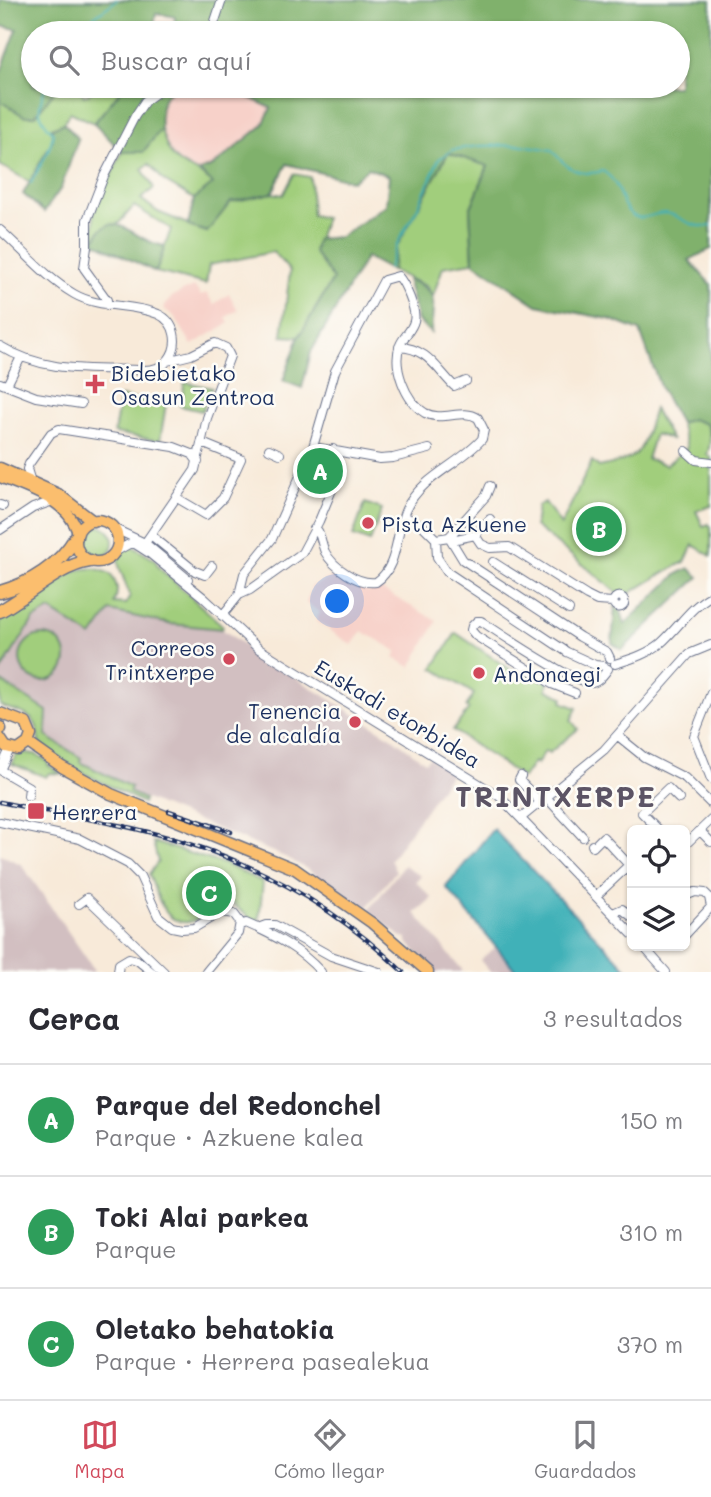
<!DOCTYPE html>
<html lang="es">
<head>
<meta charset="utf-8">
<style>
	body { margin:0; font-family:Mali,sans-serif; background:#f2f2f3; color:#2b2b33 }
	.controls { position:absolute; right:21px; bottom:21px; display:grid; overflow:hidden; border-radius:10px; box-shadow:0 2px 5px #0004 }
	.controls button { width:63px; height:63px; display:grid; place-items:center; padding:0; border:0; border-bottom:2px solid #e1e1e2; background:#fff; color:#2b2b33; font:35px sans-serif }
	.you { position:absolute; left:338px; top:602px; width:24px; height:24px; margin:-18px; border:5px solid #fff; border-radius:50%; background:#1a73e8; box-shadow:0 0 0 10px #1a73e833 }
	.badge { display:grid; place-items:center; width:46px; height:46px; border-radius:50%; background:#d1495b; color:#fff; font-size:23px; font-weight:700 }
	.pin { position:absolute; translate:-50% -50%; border:4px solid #fff; box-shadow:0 2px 7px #0006 }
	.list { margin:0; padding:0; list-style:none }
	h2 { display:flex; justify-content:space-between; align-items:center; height:91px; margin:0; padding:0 28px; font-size:30px }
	h2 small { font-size:23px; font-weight:400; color:#7c7c81 }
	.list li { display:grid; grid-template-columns:46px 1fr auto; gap:21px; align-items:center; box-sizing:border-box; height:112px; padding:0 28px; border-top:2px solid #e1e1e2 }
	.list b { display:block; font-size:26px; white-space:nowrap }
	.list p { margin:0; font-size:23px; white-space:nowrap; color:#7c7c81 }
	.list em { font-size:23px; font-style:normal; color:#7c7c81 }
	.icon { flex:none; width:38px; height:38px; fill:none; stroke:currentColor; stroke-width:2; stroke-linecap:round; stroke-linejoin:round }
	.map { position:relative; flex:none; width:711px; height:972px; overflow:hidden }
	.search { position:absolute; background:#fff; box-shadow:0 2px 5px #0004; left:21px; right:21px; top:21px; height:77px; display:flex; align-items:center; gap:18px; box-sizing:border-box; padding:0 24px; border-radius:38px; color:#7c7c81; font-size:26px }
	.sheet { height:427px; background:#fff }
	nav { display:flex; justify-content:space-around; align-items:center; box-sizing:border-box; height:98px; border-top:2px solid #e1e1e2; background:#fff; font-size:19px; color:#7c7c81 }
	nav a { display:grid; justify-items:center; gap:4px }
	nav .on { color:#d1495b }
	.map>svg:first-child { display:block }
</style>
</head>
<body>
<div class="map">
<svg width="711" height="972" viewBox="0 0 711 972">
	<rect width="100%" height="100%" fill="#fdfcf7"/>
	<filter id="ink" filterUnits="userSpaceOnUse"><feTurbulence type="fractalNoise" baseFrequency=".0143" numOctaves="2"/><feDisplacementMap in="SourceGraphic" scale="14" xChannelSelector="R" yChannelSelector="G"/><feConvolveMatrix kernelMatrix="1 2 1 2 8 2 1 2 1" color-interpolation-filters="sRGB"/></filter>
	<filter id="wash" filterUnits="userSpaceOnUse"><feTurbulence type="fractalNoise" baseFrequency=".00686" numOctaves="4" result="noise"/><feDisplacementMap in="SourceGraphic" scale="28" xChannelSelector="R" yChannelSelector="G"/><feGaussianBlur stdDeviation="1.57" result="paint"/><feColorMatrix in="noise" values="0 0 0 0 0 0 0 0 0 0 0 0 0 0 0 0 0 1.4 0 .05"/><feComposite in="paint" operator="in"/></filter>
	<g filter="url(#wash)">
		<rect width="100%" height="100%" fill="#f8ead9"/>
		<!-- built -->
		<path fill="#f7d1c9" d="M175,86h54l1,2 42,20 -9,17 -51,42 -13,4 -15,-4 -11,-8 -7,-12 -7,-40 6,-13z
			M195,287l6,9 5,-3 8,11 15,-10 9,16 -12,7 3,6 -37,22 -18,-29 -11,-8 9,-11 12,-7z
			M334,576l35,16 8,-5 60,34 -26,46 -17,-9 3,-7 -35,-20 -10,14 -36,-24 4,-9 -14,-9 6,-17z"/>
		<!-- industrial -->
		<path fill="#d2bfc1" d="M50,610l42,26 17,-25 61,13 52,5 35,25 134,83 34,25 4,-4 23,14 -62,88 6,11 -29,36 -11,-7 -3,2 -44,-32 -24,-13 -156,-65 2,-5 -52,-25 2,-4 -35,-22 1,-25 -47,-30v-9l33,-52z
			M0,854l22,11 74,107h-96z
			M404,865l17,11 -5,6 16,16 -17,15 49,59h-28l-29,-30v-4l-7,-2 -31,-26z
			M496,947l21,25h-27l-10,-12z"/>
		<!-- green -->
		<path fill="#a1ce7c" stroke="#5e7e6d" stroke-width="2" d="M58,86h19l7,10 19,-10h40l-5,3h-16l-28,34 -24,-11 -6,11 -12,5 1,13 -23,41 -30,-17v-64l24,15h11z
			M161,129c12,44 24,30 53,55l-20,15 -30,-18 -15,-17 -7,5 12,19 -13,11 17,13 49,20 23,-30 42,-9 11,2 11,-21 16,3 2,38 13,3 -11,34 19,27 -34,58 -17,-1 8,-65 -17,-19 -64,13 -3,19 -50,-12 15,-43 -37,-23 -16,18c-14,1 -19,6 -24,18v-30l28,-60h21z
			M448,153l40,13 -18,44 3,52 -30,5 -10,29 -7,-10 -34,-15 4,-23z
			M185,382l27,6 -10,23 -22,-5z
			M120,397l46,7 -6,37 -46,-8z
			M654,409l17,30 -16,-5 -8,25 19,6 21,-17 -7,-25 12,-4 14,5c5,12 5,20 1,31l4,2v49l-15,5 7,15 6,-2 2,4v28l-18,-11 -8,17c-26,11 -44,27 -69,38l2,-7 -83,-67 3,-20 7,-4 16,23 31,-64 7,6c48,-10 40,-14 55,-58z
			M313,449l19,2 5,15 -12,29 -27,-11z
			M365,503l17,6 -12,33 -17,-6z
			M81 542a16 16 0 1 1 32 0a16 16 0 1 1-32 0Z
			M132,546l23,14 4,8 64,58 -1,3 -52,-5 -60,-13 -18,26 -42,-27 -17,10 -33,52v-53l29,-16 43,-31c13,-5 26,-5 38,2 8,10 9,18 4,29l12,1 4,-8 -11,-30 -1,-6 4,-9z
			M456,633l67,45 6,-9 19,12 -1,9 16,7 -1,5 15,6 -6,12 7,9 -29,24 -4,-2 -8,13 -3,-2 -11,16 -70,-48 16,-21 -3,-2 8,-13 -41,-26z
			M20 658a23 23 0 1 1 46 0a23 23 0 1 1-46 0Z
			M0,681l47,30 -1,25 35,22 -1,4 51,25 -2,5 15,7 -1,4 -64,-32 -39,-26c-3,-6 -1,-11 -3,-17 -5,-17 -25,-16 -37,-23z
			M21,753l14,1 12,7 1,4 14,9 -13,-1 -3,4 -34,-13 5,-10z
			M153,842l71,22 39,18 -4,38 -8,-1 -18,-15c-16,0 -23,9 -35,15 -32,15 -41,-24 -49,-45l9,-12z"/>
		<!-- forest -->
		<path fill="#80b16c" stroke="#4e7065" stroke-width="2" d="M0,0h711v249l-22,11 22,25v150l-5,-11 -14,-5 -12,4 -19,-34 -21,-58 -31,-12 -72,-14 -64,-43 -3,-52 18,-44 -40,-13 -52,95 -4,23 -26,-14 -55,95 -9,36 -19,-7 16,-44 34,-58 -19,-27 3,-13 23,-2 46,-32 3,-29 -21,-8 -16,13 -65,-17 -15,29 -41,9 -24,30 -19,-6 6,-27 19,-15 -14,-13 14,-5 50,-41 8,-17 -42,-20v-2h449v-53h-504l1,-16 -19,-4 -3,20 -22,-2 -1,2h-97v53h25l-23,30h-11l-24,-15v-27l17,-45 -17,-3z
			M143,86h32c-16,13 -15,24 -14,43l-18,23h-21l-28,-29 28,-34h16z
			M64,123l14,16 -17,49 -17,24 -21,-18 29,-53v-13z
			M110,224c18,0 32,19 55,22l-9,26 -62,-30 6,-12z
			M407,279c34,13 26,22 24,54l-13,-12z
			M689,568l10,9 -77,73 -10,-7 3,-36 6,4 4,13 52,-50z"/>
		<!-- water -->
		<path fill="#41b1b8" stroke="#2e708b" stroke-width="2" d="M493,829l133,139 3,4h-112l-71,-85z"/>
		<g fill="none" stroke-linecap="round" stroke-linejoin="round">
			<!-- stream -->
			<path stroke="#41b1b8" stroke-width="2" d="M79,33l13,-15 25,-18
				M31,183c9,-19 19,-29 22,-50 -17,-19 -16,-24 -7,-47
				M388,269l10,-27 19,-33 22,-50 13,-9 26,-4 44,-1 30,5c15,19 26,27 51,21 20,14 13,27 26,41 10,12 23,1 36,1 12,1 18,9 30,12 5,2 11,1 16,1"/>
		</g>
	</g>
	<g filter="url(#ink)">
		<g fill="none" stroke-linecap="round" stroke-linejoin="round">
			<!-- minor casing -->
			<g stroke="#687089" stroke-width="10">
				<path id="minor" d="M211,33l11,-33
					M0,230c24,21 46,48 74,64 26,15 57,9 84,20 18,8 22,31 10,46 -6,8 -14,10 -24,10 -51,-2 -98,4 -144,-24
					M107,305v-5l-23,-32 3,-21v-27l17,-44 31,-60 10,-15 21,-15
					M399,347c28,1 37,21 55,39l12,-5
					M0,383l36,14 45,7
					M7,385l14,-28
					M313,447l67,12 13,-1 36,-9
					M269,449l11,5
					M686,451l10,9 15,2
					M31,482l-4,-13 2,-5 22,-31 8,-4 115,18 18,7 6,8
					M177,498l29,17 17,-17 18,-39 -39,-16
					M0,505l3,1
					M404,516l18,9 14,14
					M113,528l32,15 43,36
					M0,530l33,-22 20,-7
					M475,535l6,9 9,4 19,-1 78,49 10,5 16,1
					M152,536l43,35 10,4 7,-9
					M449,537l14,23 117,77 27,15 3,6
					M436,539l1,18 10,15 120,80 28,13 9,1
					M436,539l13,-2 37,-41 4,-10
					M452,540l23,-5 15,-16
					M145,543l50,-73 12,-52 23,-62 -4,-8 -11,-5 -24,12 -24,6
					M115,552l14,-8h6l14,9 54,44 56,52 240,147 133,138
					M493,562l76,48
					M239,595l11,-5 52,-37 17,-32 17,-41 4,-13 -7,-18
					M613.5 602a5.5 5.5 0 1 1 11 0a5.5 5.5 0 1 1-11 0Z
					M222,616l17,-21 5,-21 28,-35 41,-92 22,-76 49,-91 14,-4c7,7 19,35 16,45 -2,9 -11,16 -14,24 -8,21 5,56 25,68 17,9 38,-5 53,5l6,12 -2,9c-23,26 -60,37 -76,70 -11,23 -7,58 -30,73 -18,3 -43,-15 -51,-30 -3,-7 -4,-15 -7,-21l-4,-2
					M615,664c16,-5 33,-10 46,-21 17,-15 30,-37 50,-47
					M575,693l-23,-9 -76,-48 -5,-6 1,-4 5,-5h4c18,12 94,63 111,62 7,-1 12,-9 16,-14
					M711,693l-17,43 17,43
					M618,736l26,21 41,21 26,26
					M0,770l29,17 -1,9
					M0,770l10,-21
					M521,776l-2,4 21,22
					M546,797l37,40
					M521,818l83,-68 85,-96 22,-9
					M0,822l80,17 48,25 12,12 18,40 14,11 10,2 12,-1 27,-16 13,2 6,8 -2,11 -32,39
					M659,830l-17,-17 26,-25 11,11
					M700,831l11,11
					M592,845l1,2 10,-10 26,28 -33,31
					M685,845l26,-25
					M685,896l10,-4 10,1 4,4 2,10 -26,28
					M79,904l8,-6 77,74
					M613,913l9,-4 10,8
					M240,925l6,-2c28,12 54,26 75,49
					M258,928l8,-3h9l56,31 48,16
					M643,946l23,26
					M664,946h9
					M118,972l1,-8 10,-6 8,2 15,12"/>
			</g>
			<!-- major casing -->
			<g stroke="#687089" stroke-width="13">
				<path id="major" d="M0,468l58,26 35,27
					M0,477c29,12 68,22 78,56
					M76 541a21 21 0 1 1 42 0a21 21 0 1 1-42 0Z
					M0,713l26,10 5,12 -3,8 -10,7 -12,-3 -6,-9
					M0,727l1,2
					M28,743l34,24 49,27 184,75 77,54 56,49"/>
			</g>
			<!-- highway casing -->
			<g stroke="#687089" stroke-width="15">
				<path id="highway" d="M0,592c30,-8 60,-27 76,-55
					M0,611c28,-15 60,-46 90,-50"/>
			</g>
			<!-- minor -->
			<use href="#minor" stroke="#fff" stroke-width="8"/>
			<!-- major -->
			<use href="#major" stroke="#fbbe6e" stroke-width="10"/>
			<!-- highway -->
			<use href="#highway" stroke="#fbbe6e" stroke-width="12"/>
			<!-- rail casing -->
			<g stroke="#1b2f5e" stroke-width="4.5">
				<path id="rail" d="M0,802c61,13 124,21 184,40 83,26 156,69 219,130
					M169,811l62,21"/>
			</g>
			<!-- rail -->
			<use href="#rail" stroke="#fdfcf7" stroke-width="2" stroke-dasharray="5" stroke-linecap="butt"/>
		</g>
	</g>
	<!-- markers -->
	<g fill="#d1495b" stroke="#fdfcf7" stroke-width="2.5">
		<path d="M91.5 373.5h7v7h7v7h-7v7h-7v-7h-7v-7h7z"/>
		<circle cx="368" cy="523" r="7"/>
		<circle cx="229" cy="659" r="7"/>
		<circle cx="479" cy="673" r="7"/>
		<circle cx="355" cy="722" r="7"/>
		<rect x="27" y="802" width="18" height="18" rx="3.5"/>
	</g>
	<g text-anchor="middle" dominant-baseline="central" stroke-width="5" stroke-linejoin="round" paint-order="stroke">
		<!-- poi labels -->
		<g font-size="21" fill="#1b2f5e" stroke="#fdfcf7" text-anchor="start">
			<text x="111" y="372">Bidebietako<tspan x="111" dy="24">Osasun Zentroa</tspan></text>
			<text x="382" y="523">Pista Azkuene</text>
			<text x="215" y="647" text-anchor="end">Correos<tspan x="215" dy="24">Trintxerpe</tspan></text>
			<text x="493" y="673">Andonaegi</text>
			<text x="341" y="710" text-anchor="end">Tenencia<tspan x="341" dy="24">de alcaldía</tspan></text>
			<text x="52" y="811">Herrera</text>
		</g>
		<!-- street labels -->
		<g font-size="21" fill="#1b2f5e" stroke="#fdfcf7">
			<text transform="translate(398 713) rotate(31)">Euskadi etorbidea</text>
		</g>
		<!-- district labels -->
		<g font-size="28" font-weight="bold" letter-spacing="2" fill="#5c5465" stroke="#fdfcf7">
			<text x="556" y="796">TRINTXERPE</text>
		</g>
	</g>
</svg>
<div class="controls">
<button><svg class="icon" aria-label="locate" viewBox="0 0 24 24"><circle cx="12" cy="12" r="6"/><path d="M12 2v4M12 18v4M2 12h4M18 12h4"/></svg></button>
<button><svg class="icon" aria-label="layers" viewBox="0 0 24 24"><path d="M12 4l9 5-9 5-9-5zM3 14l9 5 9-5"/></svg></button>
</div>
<div class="you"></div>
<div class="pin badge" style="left:320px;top:471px;background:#2e9e5b">A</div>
<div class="pin badge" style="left:599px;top:529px;background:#2e9e5b">B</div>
<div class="pin badge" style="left:209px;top:893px;background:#2e9e5b">C</div>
<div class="search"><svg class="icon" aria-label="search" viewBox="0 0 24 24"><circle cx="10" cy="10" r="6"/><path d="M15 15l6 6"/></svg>Buscar aquí</div>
</div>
<section class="sheet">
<h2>Cerca<small>3 resultados</small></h2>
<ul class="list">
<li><span class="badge" style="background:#2e9e5b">A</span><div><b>Parque del Redonchel</b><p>Parque · Azkuene kalea</p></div><em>150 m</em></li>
<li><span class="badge" style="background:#2e9e5b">B</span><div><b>Toki Alai parkea</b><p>Parque</p></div><em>310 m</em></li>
<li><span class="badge" style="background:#2e9e5b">C</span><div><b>Oletako behatokia</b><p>Parque · Herrera pasealekua</p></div><em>370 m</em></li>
</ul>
</section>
<nav>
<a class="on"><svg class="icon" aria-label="map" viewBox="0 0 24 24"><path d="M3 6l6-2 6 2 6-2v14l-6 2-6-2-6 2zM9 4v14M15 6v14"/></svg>Mapa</a>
<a><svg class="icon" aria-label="directions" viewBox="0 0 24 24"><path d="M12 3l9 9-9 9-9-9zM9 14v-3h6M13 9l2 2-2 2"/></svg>Cómo llegar</a>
<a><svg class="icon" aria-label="saved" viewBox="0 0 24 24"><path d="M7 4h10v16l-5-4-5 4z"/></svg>Guardados</a>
</nav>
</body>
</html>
